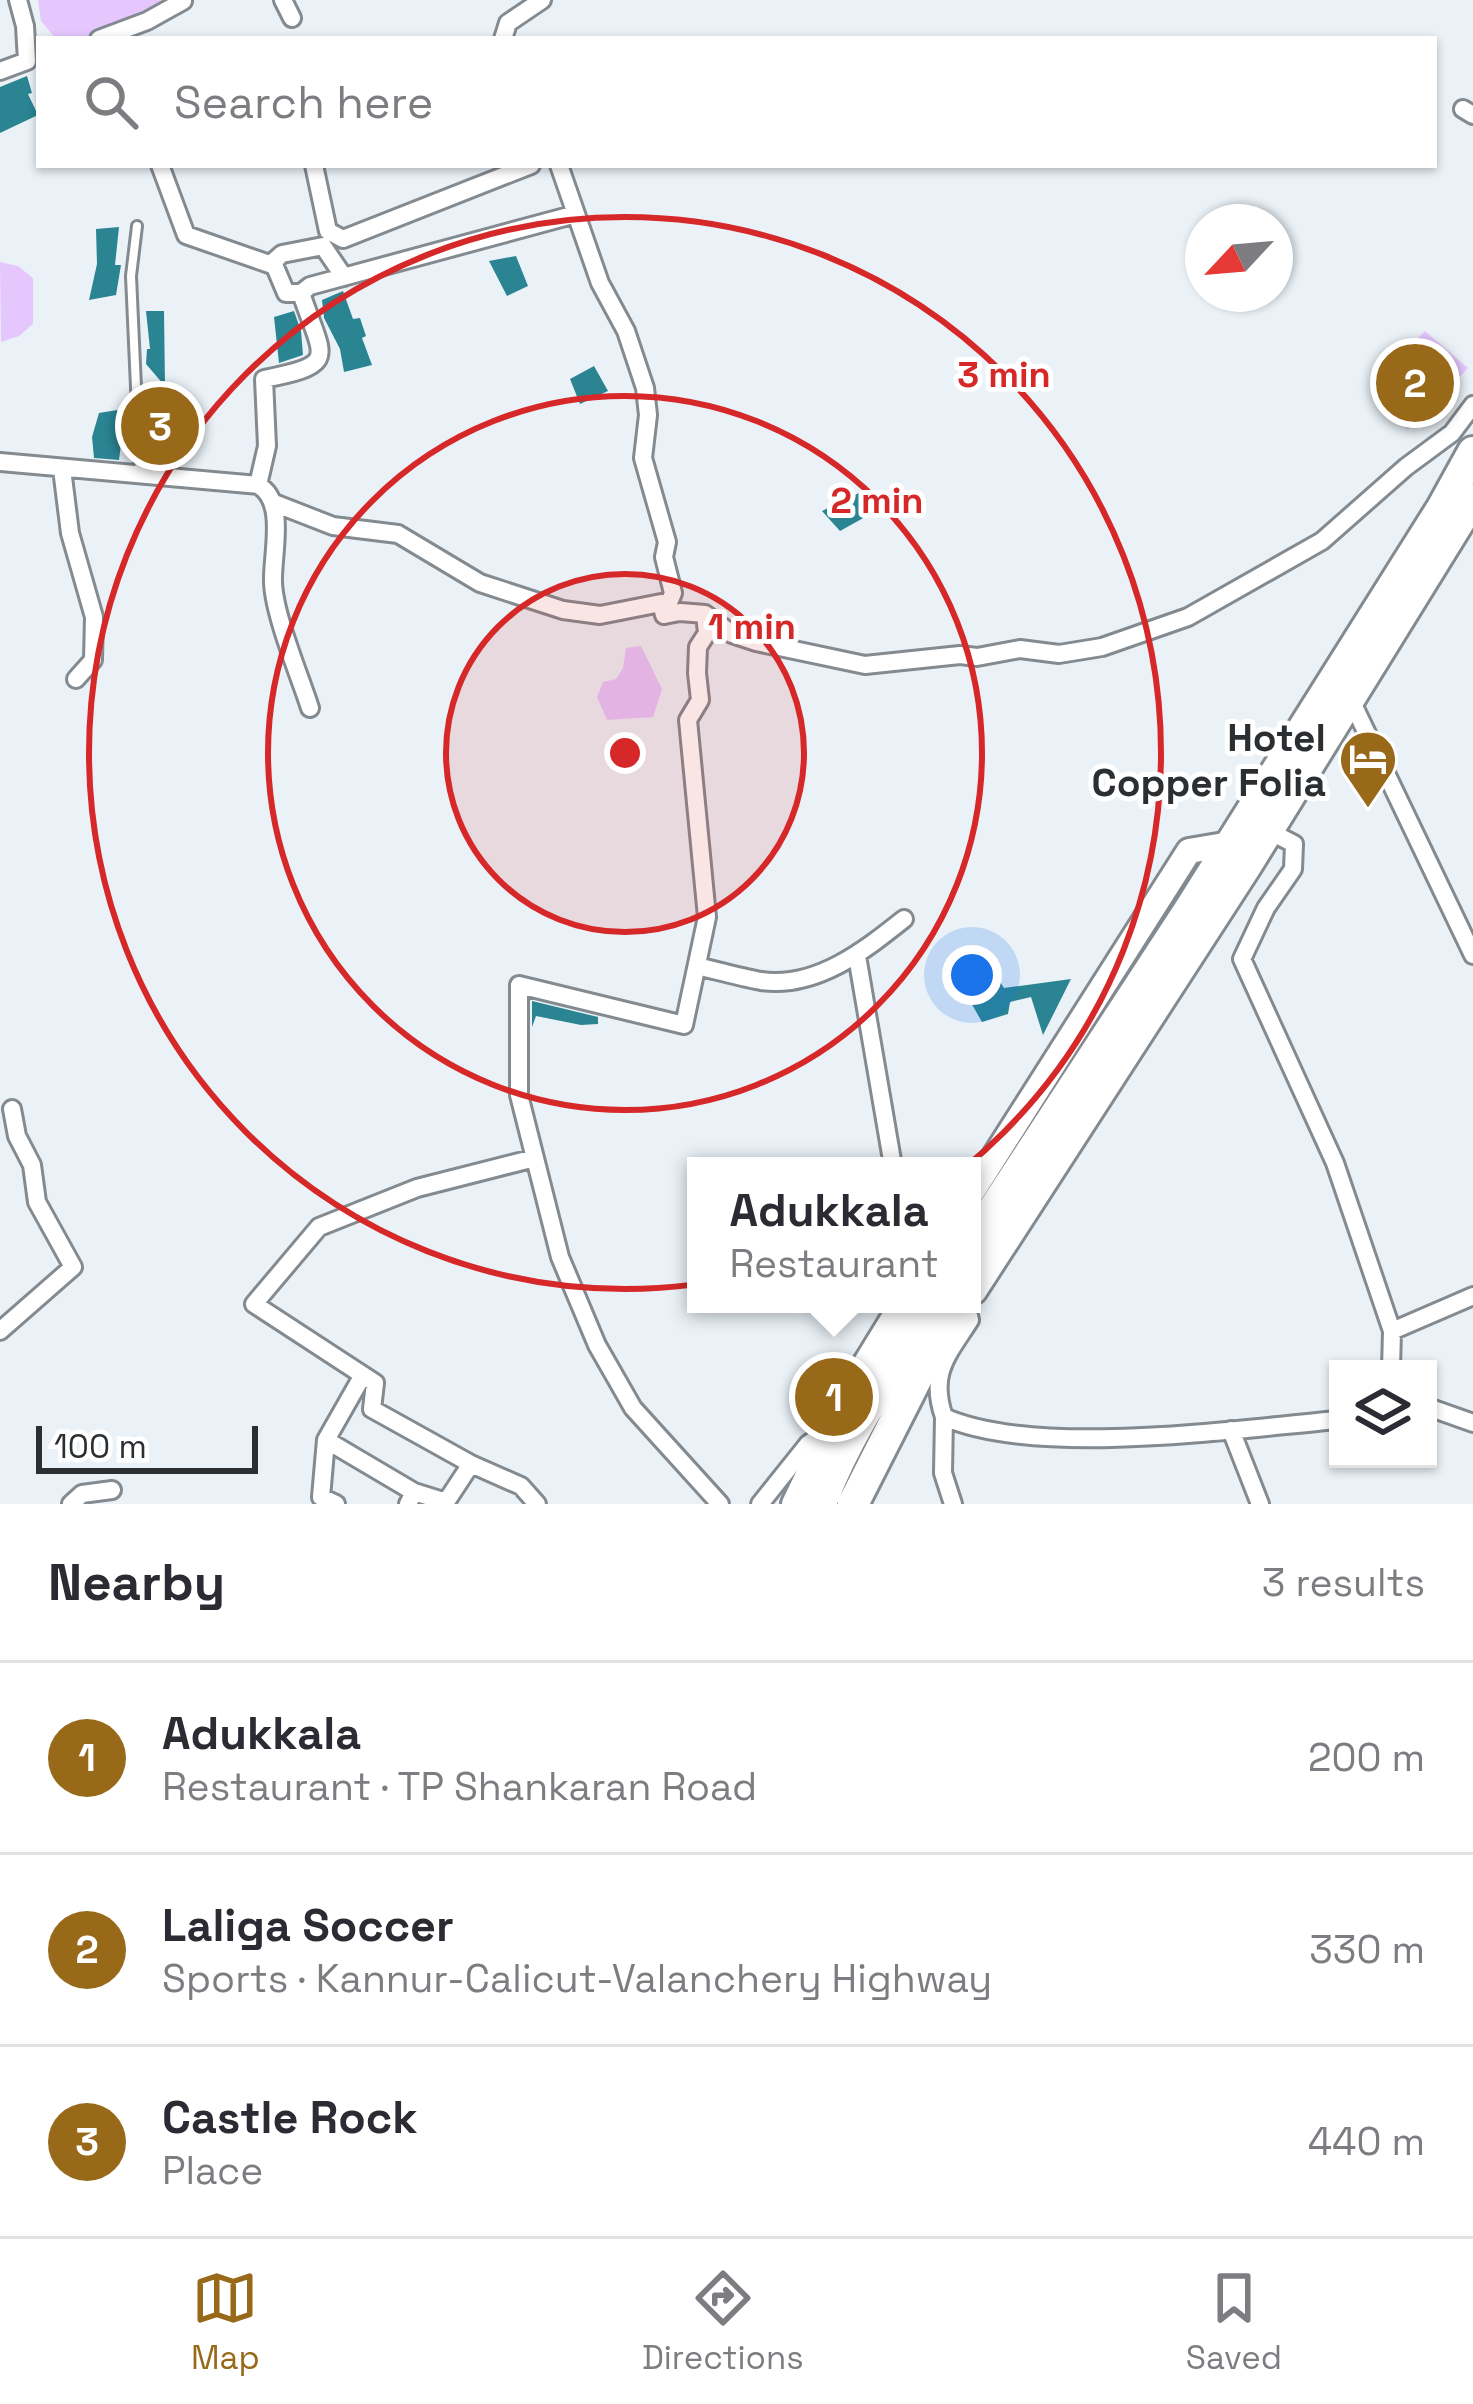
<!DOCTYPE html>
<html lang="en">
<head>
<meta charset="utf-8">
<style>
	body { margin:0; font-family:"Space Grotesk",sans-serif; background:#f7f7f7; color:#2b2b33 }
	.controls { position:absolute; right:36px; bottom:36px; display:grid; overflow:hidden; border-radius:0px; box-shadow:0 3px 9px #0004 }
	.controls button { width:108px; height:108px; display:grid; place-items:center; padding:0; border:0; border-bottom:3px solid #e1e1e2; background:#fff; color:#2b2b33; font:60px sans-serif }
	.compass { position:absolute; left:1185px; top:204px; width:108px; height:108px; border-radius:50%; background:#fff; box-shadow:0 3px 9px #0004; rotate:244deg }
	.scale { position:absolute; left:36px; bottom:30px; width:222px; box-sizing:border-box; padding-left:12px; border:6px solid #2c2f32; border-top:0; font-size:33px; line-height:42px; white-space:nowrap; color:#2c2f32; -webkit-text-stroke:9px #fff; paint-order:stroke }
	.you { position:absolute; left:972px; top:975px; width:42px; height:42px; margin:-30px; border:9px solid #fff; border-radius:50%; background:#1a73e8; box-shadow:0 0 0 18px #1a73e833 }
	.badge { display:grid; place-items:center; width:78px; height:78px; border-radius:50%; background:#986919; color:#fff; font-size:39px; font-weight:700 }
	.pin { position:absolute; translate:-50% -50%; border:6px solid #fff; box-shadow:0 3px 12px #0006 }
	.popup { position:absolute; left:687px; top:1157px; width:294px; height:156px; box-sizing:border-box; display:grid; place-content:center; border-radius:0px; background:#fff; filter:drop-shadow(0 3px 9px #0005); font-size:39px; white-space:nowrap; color:#7c7c81 }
	.popup b { font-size:45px; color:#2b2b33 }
	.popup::after { content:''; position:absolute; left:50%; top:100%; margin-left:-24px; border:24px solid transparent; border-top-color:#fff }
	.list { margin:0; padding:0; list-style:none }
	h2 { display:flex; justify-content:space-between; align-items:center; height:156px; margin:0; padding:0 48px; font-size:51px }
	h2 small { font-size:39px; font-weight:400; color:#7c7c81 }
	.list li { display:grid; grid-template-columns:78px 1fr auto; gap:36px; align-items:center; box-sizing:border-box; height:192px; padding:0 48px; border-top:3px solid #e1e1e2 }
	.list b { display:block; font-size:45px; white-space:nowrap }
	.list p { margin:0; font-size:39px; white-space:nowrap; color:#7c7c81 }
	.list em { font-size:39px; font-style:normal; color:#7c7c81 }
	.icon { flex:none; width:66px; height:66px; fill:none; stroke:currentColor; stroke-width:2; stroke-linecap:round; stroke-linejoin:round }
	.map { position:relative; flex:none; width:1473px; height:1504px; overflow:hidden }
	.search { position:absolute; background:#fff; box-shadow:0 3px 9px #0004; left:36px; right:36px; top:36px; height:132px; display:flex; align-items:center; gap:30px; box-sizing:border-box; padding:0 42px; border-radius:0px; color:#7c7c81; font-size:45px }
	.sheet { height:732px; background:#fff }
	nav { display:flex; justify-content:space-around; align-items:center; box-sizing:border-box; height:168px; border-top:3px solid #e1e1e2; background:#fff; font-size:33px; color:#7c7c81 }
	nav a { display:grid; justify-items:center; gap:6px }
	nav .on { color:#986919 }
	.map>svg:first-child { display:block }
</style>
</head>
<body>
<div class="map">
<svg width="1473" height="1504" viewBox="0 0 1473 1504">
	<rect width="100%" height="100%" fill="#eaf2f8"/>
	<!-- green -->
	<path fill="#e5c7fe" d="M38,0h123c-29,25 -67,39 -105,39l-15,-18z
		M0,262l18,4 15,12v46l-14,12 -18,6z
		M1425,331l43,37 -60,62 -38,-42z
		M641,646l21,43 -9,28 -46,3 -10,-23 6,-15 13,-3 7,-11 3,-20z"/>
	<!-- building -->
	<path fill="#2a8492" d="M27,76l5,17 -4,1 10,21 -38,18v-46z
		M119,227l-4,38h6l-5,30 -27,5 8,-36 -1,-35z
		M516,256l12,30 -21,10 -18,-35z
		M343,291l10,28 7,-1 6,18 -4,2 10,27 -28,7 -4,-23 -16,-31 -2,-18z
		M146,311h18l1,74 7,-1 1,23h-4l7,39 -5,18 -19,-1 3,-29h-5l-2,-15 4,-32 12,-2 -18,-21 1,-15h3z
		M294,311l7,20 2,24 -24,8 -5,-46z
		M594,366l14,25 -28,13 -10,-25z
		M117,410l5,26 -3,24 -25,-2 -2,-21 7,-24z
		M859,493l8,23 -27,15 -18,-20z
		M997,977l7,11 67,-9 -28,56 -12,-38 -21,5 -2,12 -26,8 -20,-35z
		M532,1001l66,16v7l-17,1 -45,-9 -4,11z"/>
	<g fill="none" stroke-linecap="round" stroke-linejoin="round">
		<!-- lane casing -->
		<g stroke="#838a90" stroke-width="14">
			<path id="lane" d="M137,226l-6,50 9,200"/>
		</g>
		<!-- street casing -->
		<g stroke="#838a90" stroke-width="22">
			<path id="street" d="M283,0l9,18
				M99,39l48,-18 36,-20
				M503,39l5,-16 34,-23
				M0,71l27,-10 -2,-35 -7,-26
				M1463,109l10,6
				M160,165l26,70 89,31
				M314,165l14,66 15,8 188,-74
				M559,165l41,118 26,48 19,57 3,27 -5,43 24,84 -3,15 9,36 -9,22
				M301,293h-15l-13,-31 9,-8 41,-8 21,31
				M0,462l258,23c29,16 14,69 15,97 1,33 26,92 37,126
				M62,469l8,64 24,84 -1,43 -17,19
				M258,485l9,-39 -3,-67c76,-15 59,-20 37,-86l9,-7 266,-72
				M274,503l59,23 65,8 82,49 83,27 37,5 61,-12 3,12
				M705,614l2,19 -9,14 -1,26 3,27 -12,20 19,197 -23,108 -165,-40v110l41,162 37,88 36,63 87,96
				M664,615l16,-3 25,2 27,20 24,8 109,23 95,-10 17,2 43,-8 39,5 43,-7 86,-30 134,-76 84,-74 46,-34 21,-28
				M1350,698l123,257
				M1269,831l25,13 -1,25 -27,39 -24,51 93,204 57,168 -1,38
				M857,956l36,210
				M697,966c21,5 43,11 64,15 55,8 104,-31 143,-62
				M966,1304l4,16c-23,36 -41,53 -26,97 93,41 290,12 394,3
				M0,1331l73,-64 -36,-65 -5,-37 -15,-29 -5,-27
				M1392,1331l81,-35
				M1428,1407l45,16
				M944,1417l-1,56 10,31
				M1231,1430l29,74
				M326,1440l88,52
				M471,1464l50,22 16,18
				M71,1504l11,-10 30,-4
				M336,1504l-15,-7 5,-57 37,-65
				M408,1504l6,-12 32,10 25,-38 -99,-55 3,-26 -121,-79 65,-77 98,-39 118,-30
				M760,1504l48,-60 20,-14"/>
		</g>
		<!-- secondary casing -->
		<g stroke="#838a90" stroke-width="30">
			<path id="secondary" d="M972,1192l217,-341 41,-7
				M794,1504l54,-112 54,-88"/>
		</g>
		<!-- highway casing -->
		<g stroke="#838a90" stroke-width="36">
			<path id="highway" d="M972,1242l219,-335 251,-399 31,-56
				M972,1289l274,-423 227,-367
				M821,1504c26,-71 72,-136 112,-200
				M853,1504l73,-144 36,-56"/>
		</g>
		<!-- lane -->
		<use href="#lane" stroke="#fff" stroke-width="8"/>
		<!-- street -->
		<use href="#street" stroke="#fff" stroke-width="16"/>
		<!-- secondary -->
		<use href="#secondary" stroke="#fff" stroke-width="24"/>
		<!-- highway -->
		<use href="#highway" stroke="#fff" stroke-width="30"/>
	</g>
	<!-- distance rings -->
	<circle cx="625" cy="753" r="179" fill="#d62828" fill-opacity=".12"/>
	<g fill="none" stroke="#d62828" stroke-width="6">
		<circle cx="625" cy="753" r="179"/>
		<circle cx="625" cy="753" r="357"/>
		<circle cx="625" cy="753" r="536"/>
	</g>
	<!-- icons -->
	<defs>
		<g id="hotel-pin" transform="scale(3)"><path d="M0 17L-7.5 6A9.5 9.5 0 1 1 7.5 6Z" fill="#986919" stroke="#fff"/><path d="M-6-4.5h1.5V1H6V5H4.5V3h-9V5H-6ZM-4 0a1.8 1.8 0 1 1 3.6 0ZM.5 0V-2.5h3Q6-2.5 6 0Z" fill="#fff"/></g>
	</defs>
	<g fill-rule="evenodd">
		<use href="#hotel-pin" x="1368" y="759"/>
	</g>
	<g text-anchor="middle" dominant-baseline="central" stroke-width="10" stroke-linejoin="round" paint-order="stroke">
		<!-- poi labels -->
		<g font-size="39" font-weight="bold" fill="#2c2f32" stroke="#fff" text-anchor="end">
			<text x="1326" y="737">Hotel<tspan x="1326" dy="45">Copper Folia</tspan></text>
		</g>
	</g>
	<circle cx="625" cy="753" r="18" fill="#d62828" stroke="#fff" stroke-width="6"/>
	<g font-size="36" text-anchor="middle" font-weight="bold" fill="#d62828" stroke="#fff" stroke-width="10" stroke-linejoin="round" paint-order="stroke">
		<text x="1004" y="387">3 min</text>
		<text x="877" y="513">2 min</text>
		<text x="752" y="639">1 min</text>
	</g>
</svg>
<div class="controls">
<button><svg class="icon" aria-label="layers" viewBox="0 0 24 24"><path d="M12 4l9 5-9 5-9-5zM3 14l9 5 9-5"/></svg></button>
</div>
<svg class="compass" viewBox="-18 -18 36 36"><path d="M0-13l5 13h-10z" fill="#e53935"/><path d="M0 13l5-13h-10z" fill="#7c7c81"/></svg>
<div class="scale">100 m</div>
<div class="you"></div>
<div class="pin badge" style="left:834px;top:1397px">1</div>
<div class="popup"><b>Adukkala</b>Restaurant</div>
<div class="pin badge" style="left:1415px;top:383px">2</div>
<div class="pin badge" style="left:160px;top:426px">3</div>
<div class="search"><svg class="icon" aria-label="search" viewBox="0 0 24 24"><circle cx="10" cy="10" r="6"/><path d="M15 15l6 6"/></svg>Search here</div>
</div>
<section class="sheet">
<h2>Nearby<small>3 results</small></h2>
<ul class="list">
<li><span class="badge">1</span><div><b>Adukkala</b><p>Restaurant · TP Shankaran Road</p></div><em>200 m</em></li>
<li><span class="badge">2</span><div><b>Laliga Soccer</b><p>Sports · Kannur-Calicut-Valanchery Highway</p></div><em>330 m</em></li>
<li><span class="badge">3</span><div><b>Castle Rock</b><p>Place</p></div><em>440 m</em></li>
</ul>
</section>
<nav>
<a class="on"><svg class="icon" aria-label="map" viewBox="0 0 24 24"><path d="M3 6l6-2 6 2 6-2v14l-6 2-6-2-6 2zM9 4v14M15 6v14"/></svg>Map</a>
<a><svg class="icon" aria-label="directions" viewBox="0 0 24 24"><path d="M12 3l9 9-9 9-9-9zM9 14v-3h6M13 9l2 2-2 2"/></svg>Directions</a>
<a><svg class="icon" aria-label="saved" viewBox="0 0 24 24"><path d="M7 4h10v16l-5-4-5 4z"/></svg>Saved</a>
</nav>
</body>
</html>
